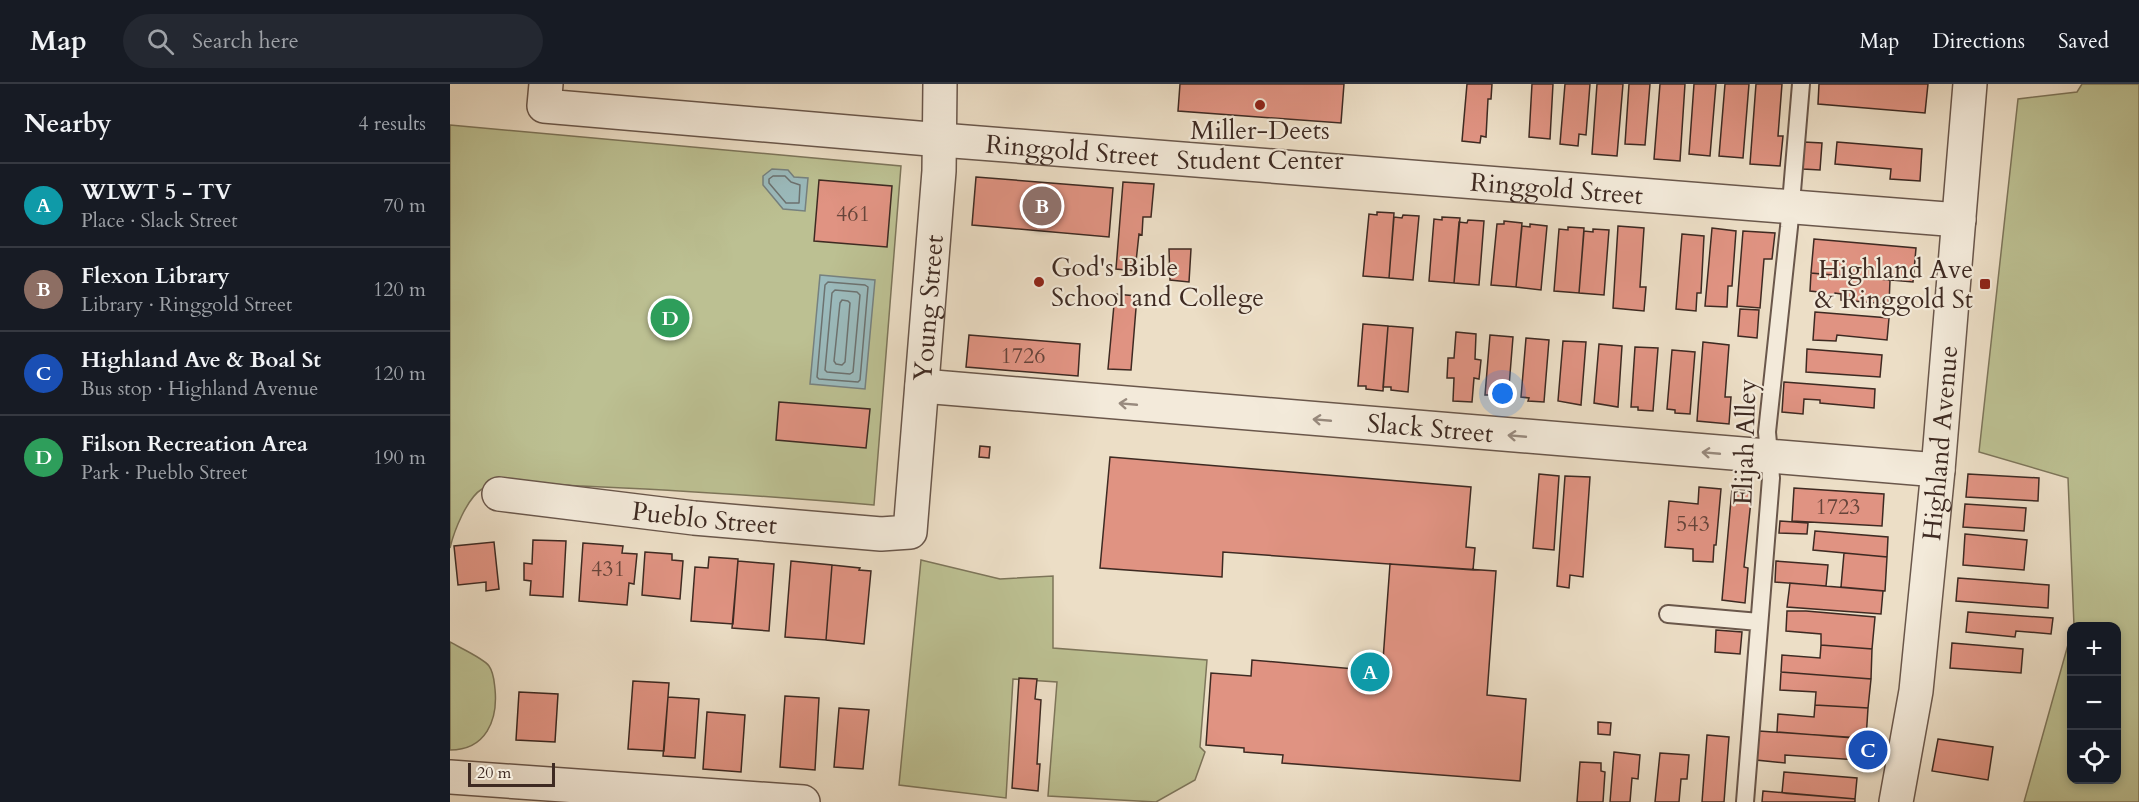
<!DOCTYPE html>
<html lang="en">
<head>
<meta charset="utf-8">
<style>
	body { margin:0; font-family:Cardo,serif; background:#242831; color:#f1f3f6 }
	.controls { position:absolute; right:18px; bottom:18px; display:grid; overflow:hidden; border-radius:12px; box-shadow:0 3px 9px #0003 }
	.controls button { width:54px; height:54px; display:grid; place-items:center; padding:0; border:0; border-bottom:2px solid #363941; background:#171b24; color:#f1f3f6; font:30px sans-serif }
	.scale { position:absolute; left:18px; bottom:15px; width:87px; box-sizing:border-box; padding-left:6px; border:3px solid #3e2a22; border-top:0; font-size:16px; line-height:21px; white-space:nowrap; color:#3e2a22; -webkit-text-stroke:4px #f3eada; paint-order:stroke }
	.you { position:absolute; left:1053px; top:310px; width:21px; height:21px; margin:-15px; border:4px solid #fff; border-radius:50%; background:#1a73e8; box-shadow:0 0 0 9px #1a73e833 }
	.badge { display:grid; place-items:center; width:39px; height:39px; border-radius:50%; background:#7c3aed; color:#fff; font-size:20px; font-weight:700 }
	.pin { position:absolute; translate:-50% -50%; border:3px solid #fff; box-shadow:0 2px 6px #0006 }
	.list { margin:0; padding:0; list-style:none }
	h2 { display:flex; justify-content:space-between; align-items:center; height:78px; margin:0; padding:0 24px; font-size:26px }
	h2 small { font-size:20px; font-weight:400; color:#9ea1a6 }
	.list li { display:grid; grid-template-columns:39px 1fr auto; gap:18px; align-items:center; box-sizing:border-box; height:84px; padding:0 24px; border-top:2px solid #363941 }
	.list b { display:block; font-size:22px; white-space:nowrap }
	.list p { margin:0; font-size:20px; white-space:nowrap; color:#9ea1a6 }
	.list em { font-size:20px; font-style:normal; color:#9ea1a6 }
	.icon { flex:none; width:33px; height:33px; fill:none; stroke:currentColor; stroke-width:2; stroke-linecap:round; stroke-linejoin:round }
	.map { position:relative; flex:none; width:1689px; height:718px; overflow:hidden }
	header { display:flex; align-items:center; gap:36px; box-sizing:border-box; height:84px; padding:0 30px; background:#171b24; border-bottom:2px solid #363941 }
	header strong { font-size:28px }
	nav { display:flex; gap:33px; margin-inline-start:auto; font-size:21px }
	.search { width:420px; height:54px; background:#242831; display:flex; align-items:center; gap:15px; box-sizing:border-box; padding:0 21px; border-radius:33px; color:#9ea1a6; font-size:22px }
	main { display:flex }
	aside { flex:1; background:#171b24 }
	.map>svg:first-child { display:block }
</style>
</head>
<body>
<header>
<strong>Map</strong>
<div class="search"><svg class="icon" aria-label="search" viewBox="0 0 24 24"><circle cx="10" cy="10" r="6"/><path d="M15 15l6 6"/></svg>Search here</div>
<nav><a>Map</a><a>Directions</a><a>Saved</a></nav>
</header>
<main>
<aside>
<h2>Nearby<small>4 results</small></h2>
<ul class="list">
<li><span class="badge" style="background:#0f9aa8">A</span><div><b>WLWT 5 - TV</b><p>Place · Slack Street</p></div><em>70 m</em></li>
<li><span class="badge" style="background:#8d6e63">B</span><div><b>Flexon Library</b><p>Library · Ringgold Street</p></div><em>120 m</em></li>
<li><span class="badge" style="background:#1a4fb4">C</span><div><b>Highland Ave &amp; Boal St</b><p>Bus stop · Highland Avenue</p></div><em>120 m</em></li>
<li><span class="badge" style="background:#2e9e5b">D</span><div><b>Filson Recreation Area</b><p>Park · Pueblo Street</p></div><em>190 m</em></li>
</ul>
</aside>
<div class="map">
<svg width="1689" height="718" viewBox="0 0 1689 718">
	<rect width="100%" height="100%" fill="#ecdec6"/>
	<filter id="stains"><feTurbulence type="fractalNoise" baseFrequency=".00333" numOctaves="4"/><feColorMatrix values="0 0 0 0 .2 0 0 0 0 .09 0 0 0 0 .02 0 0 0 .5 -.17"/></filter>
	<radialGradient id="worn" r=".72"><stop offset=".6" stop-color="#630" stop-opacity="0"/><stop offset="1" stop-color="#630" stop-opacity=".3"/></radialGradient>
	<!-- green -->
	<path fill="#bcc092" stroke="#7d755a" stroke-width="1.5" d="M1632,0h57v718h-115l47,-168 1,146h44v-154h-42l-6,-148 -89,-26 39,-353 59,-7z
		M0,41l451,41 -27,339c-97,-8 -194,-15 -292,-19 -23,-1 -81,-8 -100,3 -15,9 -28,42 -32,59z
		M471,476l79,19 53,-3v72l154,12 -7,87 5,5 -10,28 -39,22 -108,-6 9,-114 -44,-3 -7,119 -107,-13z
		M0,558c10,6 33,16 39,24 5,7 5,15 6,23 3,31 -9,61 -45,61z"/>
	<!-- water -->
	<path fill="#9bbbbd" stroke="#76817f" stroke-width="1.5" d="M322,85l16,1 6,7 14,1 -3,33 -22,-2 -20,-24v-9z
		M370,191l55,5 -10,109 -55,-5z"/>
	<g fill="none" stroke-linecap="round" stroke-linejoin="round">
		<!-- shore -->
		<path stroke="#6c7270" stroke-width="1.5" d="M323,92h12l6,6 9,3 -1,18h-13l-17,-20v-4z
			M378,198l37,3 3,2 -8,93 -2,2 -39,-3 -2,-2 8,-92z
			M385,206l22,2 3,3 -7,77 -3,2 -23,-2 -2,-2 7,-77z
			M392,216l6,1 2,2 -5,59 -3,3 -6,-1 -2,-3 6,-58z"/>
	</g>
	<!-- building -->
	<path fill="#e09382" stroke="#3e2a22" stroke-width="1.5" d="M730,0h164l-3,39 -163,-12z
		M1017,0h25l-1,15h-3l-2,38 -5,-1 -1,7 -18,-2z
		M1082,0h21l-3,55 -21,-2z
		M1115,0h25l-4,51 -7,-1 -1,12 -18,-2z
		M1147,0h26l-6,72 -25,-2z
		M1179,0h21l-5,61 -20,-1z
		M1210,0h25l-5,77 -26,-2z
		M1244,0h22l-6,72 -21,-2z
		M1275,0h24l-6,74 -24,-2z
		M1306,0h26l-4,52h5l-3,30 -30,-2z
		M1369,0h109l-3,29 -107,-9z
		M1354,58l18,1 -2,27 -17,-1z
		M1387,58l85,7 -2,32 -30,-2 1,-10 -56,-5z
		M526,93l137,11 -4,49 -137,-12z
		M369,96l73,6 -5,61 -73,-6z
		M673,98l31,2 -3,33h-8l-1,18 -3,-1 -4,37 -19,-2z
		M927,128l17,1 -5,65 -26,-2 6,-62 8,1z
		M953,131l16,1 -6,64 -24,-2 5,-61 8,1z
		M992,133l18,1 -6,65 -25,-2 5,-62 8,1z
		M1018,136l16,1 -5,64 -25,-2 5,-61 8,1z
		M1054,137l18,2 -6,64 -25,-2 6,-61h7z
		M1080,140l17,2 -6,64 -25,-3 6,-61 8,1z
		M1168,142l26,2 -4,59h6l-2,24 -31,-3z
		M1118,143l16,1 -5,65 -25,-2 5,-62 9,1z
		M1262,144l24,3 -4,55h-4l-1,21 -22,-1z
		M1143,145l16,1 -5,65 -25,-2 5,-62 9,1z
		M1293,147l32,2 -3,26h-8l-4,49 -23,-2z
		M1232,150l22,2 -3,57h-4l-1,18 -20,-2z
		M1364,155l102,9 -3,34 -102,-9z
		M719,165h22l-2,33 -19,-2z
		M1361,189l79,7 -1,24 -48,-4v-6l-6,-1 -2,3 -11,-1 -3,-3 -9,-1z
		M665,210l22,2 -6,74 -23,-1z
		M1290,225l19,1 -2,28 -19,-2z
		M1365,228l74,6 -2,22 -50,-5 -1,6 -23,-1z
		M913,240l25,2 -5,65 -17,-2v-3h-8z
		M938,242l25,2 -5,64 -17,-2v-3h-8z
		M1006,248l20,2 -1,25 6,1 -2,19 -5,-1 -2,24 -19,-1 1,-23h-7l1,-20h6z
		M519,251l111,9 -2,32 -112,-9z
		M1040,251l23,2 -5,62 -16,-1v-3h-7z
		M1076,254l23,2 -5,62 -16,-1 1,-3 -8,-1z
		M1113,257l23,1 -5,63 -23,-4z
		M1253,258l26,3 -4,52h6l-2,27 -32,-3z
		M1149,260l23,2 -4,61 -24,-4z
		M1185,263l23,1 -5,63 -15,-1v-3h-7z
		M1357,265l75,6 -2,22 -74,-5z
		M1222,266l23,2 -5,62 -15,-1v-3l-8,-1z
		M1334,298l91,7 -1,19 -54,-5v-3l-16,-1 -1,15 -21,-2z
		M329,318l91,7 -4,39 -90,-8z
		M530,362l10,1 -1,11 -10,-1z
		M660,373l361,30 -5,60 9,1 -2,22 -250,-18 -1,25 -122,-9z
		M1089,390l20,2 -5,74 -21,-2z
		M1518,390l71,4 -1,23 -72,-4z
		M1115,392l25,1 -7,100 -13,-2 -1,13 -12,-2z
		M1249,403l22,2 -5,56h-2l-1,17 -20,-1v-12l-28,-2 4,-46 29,3z
		M1344,404l90,6 -2,32 -90,-5z
		M1282,405l20,2 -8,76 4,1 -3,35 -23,-3z
		M1515,420l61,4 -2,23 -61,-4z
		M1330,437l28,2 -1,11 -28,-1z
		M1365,447l73,6 -1,20 -74,-7z
		M1515,450l62,6 -3,30 -61,-5z
		M83,456l33,1 -3,56 -33,-2 1,-14 -7,-1v-17l8,1z
		M44,458l5,47 -13,2v-9l-28,3 -4,-39z
		M133,459l40,3 -1,7 15,1 -3,30 -5,-1 -2,22 -48,-4z
		M195,468l27,2v6l11,1 -3,38 -38,-4z
		M1394,469l43,4 -2,34 -44,-4z
		M259,473l29,2 -5,65 -42,-3 4,-54 13,1z
		M288,477l36,3 -5,67 -37,-3z
		M341,477l41,4 -6,75 -41,-3z
		M1326,477l52,4 -2,21 -51,-4z
		M940,480l106,7 -9,124 39,4 -6,82 -238,-18 1,-8 -39,-3v-4l-38,-3 5,-72 40,3 1,-16 114,10 5,-9 12,-1z
		M382,481l28,3 -1,2 12,1 -7,73 -38,-4z
		M1508,494l91,7 -1,23 -92,-7z
		M1340,499l93,8 -2,23 -94,-7z
		M1337,527h19l69,6 -3,32 -51,-4v-11l-35,-3z
		M1518,528l85,6 -2,16 -35,-3 -1,6 -49,-5z
		M1266,546l26,2 -2,22 -25,-2z
		M1502,559l71,6 -2,24 -71,-5z
		M1371,561l51,4 -1,30 -90,-7 1,-17 38,3z
		M1331,588l90,7 -3,29 -53,-3 1,-13 -36,-2z
		M569,594l18,1 -2,20 6,1 -4,64h3l-2,27 -26,-3z
		M183,597l36,2 -5,68 -36,-2z
		M69,608l39,2 -3,48 -39,-2z
		M335,612l34,2 -4,72 -35,-3z
		M218,613l31,2 -4,59 -32,-2z
		M1365,621l53,3 -2,31 -89,-7 1,-18 36,3z
		M389,624l30,2 -6,59 -29,-2z
		M257,628l38,3 -4,57 -38,-3z
		M1148,638l13,1 -1,12 -12,-1z
		M1309,647l101,7 -2,22 -73,-5v8l-29,-3z
		M1257,651l22,2 -5,65h-22z
		M1488,655l55,8 -5,33 -56,-9z
		M1164,668l26,3 -2,24 -6,-1 -2,24h-20z
		M1210,669l29,2 -2,24h-6l-2,23h-24z
		M1130,678l21,1v8l4,1 -2,30h-26z
		M1334,688l73,6 -2,21 -73,-6z
		M1313,707l92,8v3h-93z"/>
	<g fill="none" stroke-linecap="round" stroke-linejoin="round">
		<!-- lane casing -->
		<g stroke="#6a574b" stroke-width="20">
			<path id="lane" d="M1218,530l91,8
				M1295,718l26,-324 -4,-46 22,-205 12,-143"/>
		</g>
		<!-- street casing -->
		<g stroke="#6a574b" stroke-width="36">
			<g id="street">
				<path id="s1" d="M96,0l-2,22 397,34 1018,80"/>
				<path id="s2" d="M472,302l1016,84"/>
				<path id="s3" d="M49,410l195,24 187,16 29,-2 29,-361 1,-87"/>
				<path d="M0,693l353,25"/>
				<path id="s4" d="M1446,718l20,-111 22,-221 32,-386"/>
			</g>
		</g>
		<!-- lane -->
		<use href="#lane" stroke="#f3eada" stroke-width="16"/>
		<!-- street -->
		<use href="#street" stroke="#f3eada" stroke-width="33"/>
	</g>
	<!-- one-way arrows -->
	<defs><path id="oneway-shaft" d="M-6 0H5M1.5-3L5.5 0L1.5 3" fill="none" stroke-width="1.6" stroke-linecap="round" stroke-linejoin="round" transform="scale(1.5)"/></defs>
	<g stroke="#988a7e">
		<use href="#oneway-shaft" transform="translate(678 320) rotate(-175)"/>
		<use href="#oneway-shaft" transform="translate(872 336) rotate(-175)"/>
		<use href="#oneway-shaft" transform="translate(1067 352) rotate(-175)"/>
		<use href="#oneway-shaft" transform="translate(1261 369) rotate(-175)"/>
	</g>
	<!-- markers -->
	<g fill="#8f2418" stroke="#f3eada" stroke-width="2">
		<circle cx="810" cy="21" r="6"/>
		<circle cx="589" cy="198" r="6"/>
		<rect x="1529" y="194" width="12" height="12" rx="3"/>
	</g>
	<g text-anchor="middle" dominant-baseline="central" stroke-width="4.5" stroke-linejoin="round" paint-order="stroke">
		<!-- number labels -->
		<g font-size="22" fill="#66443a">
			<text x="403" y="130">461</text>
			<text x="573" y="272">1726</text>
			<text x="1388" y="423">1723</text>
			<text x="1243" y="440">543</text>
			<text x="158" y="485">431</text>
		</g>
		<!-- poi labels -->
		<g font-size="26" fill="#3e2a22" stroke="#f3eada">
			<text x="810" y="46">Miller-Deets<tspan x="810" dy="30">Student Center</tspan></text>
			<text x="601" y="183" text-anchor="start">God's Bible<tspan x="601" dy="30">School and College</tspan></text>
			<text x="1523" y="185" text-anchor="end">Highland Ave<tspan x="1523" dy="30">&amp; Ringgold St</tspan></text>
		</g>
		<!-- street labels -->
		<g font-size="26" fill="#3e2a22" stroke="#f3eada">
			<text stroke="none"><textPath href="#s1" startOffset="552">Ringgold Street</textPath></text>
			<text stroke="none"><textPath href="#s1" startOffset="1038">Ringgold Street</textPath></text>
			<text stroke="none"><textPath href="#s3" startOffset="638">Young Street</textPath></text>
			<text stroke="none"><textPath href="#s2" startOffset="510">Slack Street</textPath></text>
			<text transform="translate(1295 358) rotate(-88)">Elijah Alley</text>
			<text stroke="none"><textPath href="#s4" startOffset="362">Highland Avenue</textPath></text>
			<text stroke="none"><textPath href="#s3" startOffset="207">Pueblo Street</textPath></text>
		</g>
	</g>
	<rect width="100%" height="100%" filter="url(#stains)"/>
	<rect width="100%" height="100%" fill="url(#worn)"/>
</svg>
<div class="controls">
<button>+</button>
<button>−</button>
<button><svg class="icon" aria-label="locate" viewBox="0 0 24 24"><circle cx="12" cy="12" r="6"/><path d="M12 2v4M12 18v4M2 12h4M18 12h4"/></svg></button>
</div>
<div class="scale">20 m</div>
<div class="you"></div>
<div class="pin badge" style="left:920px;top:588px;background:#0f9aa8">A</div>
<div class="pin badge" style="left:592px;top:122px;background:#8d6e63">B</div>
<div class="pin badge" style="left:1418px;top:666px;background:#1a4fb4">C</div>
<div class="pin badge" style="left:220px;top:234px;background:#2e9e5b">D</div>
</div>
</main>
</body>
</html>
